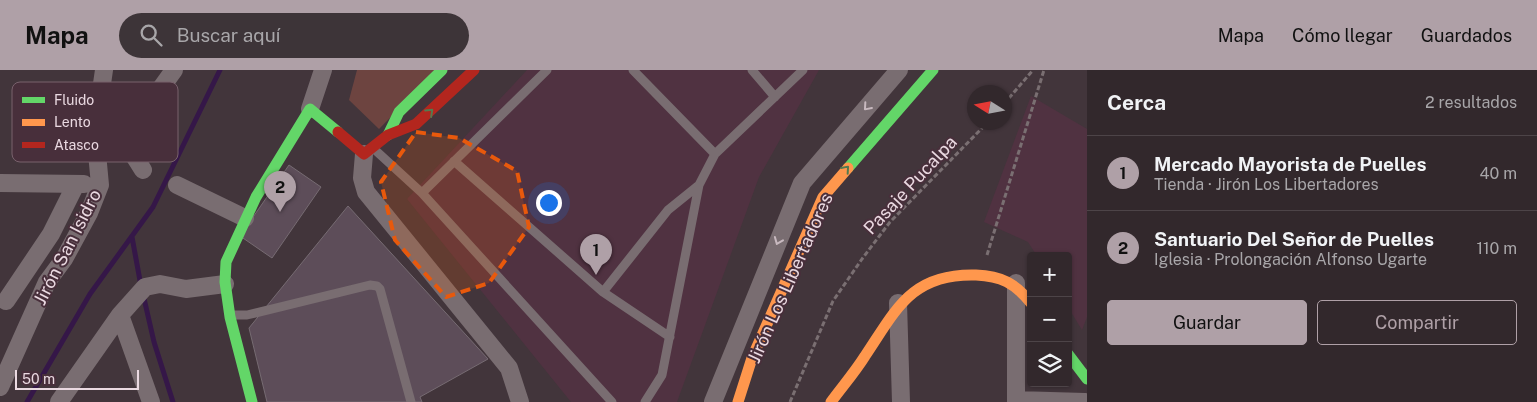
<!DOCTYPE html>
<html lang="es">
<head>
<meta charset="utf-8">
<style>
	body { margin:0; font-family:"Public Sans",sans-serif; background:#3d3438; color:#f1f3f6 }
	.controls { position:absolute; right:15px; bottom:15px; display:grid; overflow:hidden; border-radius:5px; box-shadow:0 1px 4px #0004 }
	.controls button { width:45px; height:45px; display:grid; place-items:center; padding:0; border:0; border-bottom:1px solid #4d4448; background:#32282c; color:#f1f3f6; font:25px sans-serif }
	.compass { position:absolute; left:967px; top:15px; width:45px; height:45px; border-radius:50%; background:#32282c; box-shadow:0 1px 4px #0004; rotate:281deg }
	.scale { position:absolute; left:15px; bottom:12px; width:124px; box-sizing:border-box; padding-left:5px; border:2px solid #ead9e1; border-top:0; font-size:14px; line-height:18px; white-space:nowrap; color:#ead9e1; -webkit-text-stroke:4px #482f3b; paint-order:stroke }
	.you { position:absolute; left:548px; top:132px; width:18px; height:18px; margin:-12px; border:4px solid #fff; border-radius:50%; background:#1a73e8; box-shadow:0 0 0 8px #1a73e833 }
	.badge { display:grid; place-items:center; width:32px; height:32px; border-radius:50%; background:#afa0a7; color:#111; font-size:16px; font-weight:700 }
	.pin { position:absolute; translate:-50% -41px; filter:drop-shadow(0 1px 2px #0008) }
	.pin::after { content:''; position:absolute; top:26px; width:18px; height:15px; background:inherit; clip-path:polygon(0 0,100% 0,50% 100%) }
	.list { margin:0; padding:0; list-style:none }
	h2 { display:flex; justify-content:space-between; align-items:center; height:65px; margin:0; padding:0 20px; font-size:21px }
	h2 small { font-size:16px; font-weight:400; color:#a8a6a9 }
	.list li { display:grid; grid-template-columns:32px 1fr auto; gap:15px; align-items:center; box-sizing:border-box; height:75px; padding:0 20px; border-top:1px solid #4d4448 }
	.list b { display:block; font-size:19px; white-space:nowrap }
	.list p { margin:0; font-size:16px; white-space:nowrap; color:#a8a6a9 }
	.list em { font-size:16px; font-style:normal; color:#a8a6a9 }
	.actions { display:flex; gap:10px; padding:15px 20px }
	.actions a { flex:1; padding:11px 0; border:1px solid #afa0a7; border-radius:5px; text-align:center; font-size:18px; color:#afa0a7 }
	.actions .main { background:#afa0a7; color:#111 }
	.icon { flex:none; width:28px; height:28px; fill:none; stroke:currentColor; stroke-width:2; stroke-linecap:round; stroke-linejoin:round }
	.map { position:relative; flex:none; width:1087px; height:332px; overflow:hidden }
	header { display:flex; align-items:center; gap:30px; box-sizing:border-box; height:70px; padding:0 25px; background:#afa0a7; color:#111 }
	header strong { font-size:24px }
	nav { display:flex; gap:28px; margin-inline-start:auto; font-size:18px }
	.search { width:350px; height:45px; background:#3d3438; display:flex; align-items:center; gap:12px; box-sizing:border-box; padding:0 18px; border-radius:28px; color:#a8a6a9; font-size:19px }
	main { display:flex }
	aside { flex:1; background:#32282c }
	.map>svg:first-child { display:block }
</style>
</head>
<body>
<header>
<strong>Mapa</strong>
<div class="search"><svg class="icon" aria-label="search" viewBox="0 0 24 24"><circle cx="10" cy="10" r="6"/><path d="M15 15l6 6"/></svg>Buscar aquí</div>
<nav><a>Mapa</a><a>Cómo llegar</a><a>Guardados</a></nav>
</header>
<main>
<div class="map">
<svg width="1087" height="332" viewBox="0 0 1087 332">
	<rect width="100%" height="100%" fill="#42353b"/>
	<!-- built -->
	<path fill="#503241" d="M527,0h292l-60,107 -82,225h-106l-164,-203z
		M1031,26l56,33v188l-5,13 -14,-23v-51h-31l-9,-14 -44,-20z"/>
	<!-- green -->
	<path fill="#6d4440" d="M357,0h80l-58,59 -30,-29z"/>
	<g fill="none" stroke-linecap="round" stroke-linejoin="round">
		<!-- stream -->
		<path stroke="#351748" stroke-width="5" d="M132,167l9,49
			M143,224l11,48 19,60
			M27,332l63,-108 63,-87 67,-137"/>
	</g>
	<!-- building -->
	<path fill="#5d4d59" stroke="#766b72" d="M289,95l32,22 -49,71 -32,-22z
		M348,136l140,153 -68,38 2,5h-155l-18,-74z"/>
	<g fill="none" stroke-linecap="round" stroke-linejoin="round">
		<!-- path -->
		<path stroke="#7a6f72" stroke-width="3" stroke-dasharray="5 2.5" stroke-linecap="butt" d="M1004,34l29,-34
			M987,185l57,-185
			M790,332l43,-101 29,-42 28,-37 98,-100"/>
		<!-- lane -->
		<path stroke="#796d71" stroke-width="9" d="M633,0l82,84
			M752,0l23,27
			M374,79l48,44 190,209
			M454,91l149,131 67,45
			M422,123l125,-123
			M603,222l65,-82 31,-25
			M231,245h16l123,-30 7,1 3,3 31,113
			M645,332l17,-27 37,-190 16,-31 88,-84"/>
		<!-- street -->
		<path stroke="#796d71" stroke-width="18" d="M310,39l13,-39
			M364,84l-2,24 4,14 143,176 11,34
			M143,100l-17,-27v-12l25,-29 23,-32
			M0,113l84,1
			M177,115l68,33
			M1016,213v119
			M6,231l45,-67 25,-50
			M898,233l3,99
			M120,245l31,87
			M0,317l47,-105 17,-23 25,-46 11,-28 -5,-53 9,-62
			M1016,330l69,2
			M59,332l61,-87 25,-28 15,-3 26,5 39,-5
			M713,332l89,-219 97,-113"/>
		<!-- fast -->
		<path stroke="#63d668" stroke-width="11" d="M388,65l11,-23 43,-42
			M848,98l85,-98
			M1068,284l19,25
			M252,332l-22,-85 -5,-35 1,-20 30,-65 54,-88 28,23"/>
		<!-- slow -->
		<path stroke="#ff974d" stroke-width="11" d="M738,332l14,-44 71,-161 25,-29
			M831,332c11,-15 24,-30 34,-46 31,-46 46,-83 111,-81 25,1 39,8 55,28"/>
		<!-- jam -->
		<path stroke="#b3261e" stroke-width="11" d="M338,62l26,22 24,-19 28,-11 58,-54"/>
	</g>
	<!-- one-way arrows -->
	<defs><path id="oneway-chevron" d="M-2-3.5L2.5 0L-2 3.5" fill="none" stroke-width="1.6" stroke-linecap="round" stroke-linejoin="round" transform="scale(1.25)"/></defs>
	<g stroke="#c8b9bf">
		<use href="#oneway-chevron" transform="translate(867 37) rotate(131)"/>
		<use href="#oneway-chevron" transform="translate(778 171) rotate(112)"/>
	</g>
	<g stroke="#547a4f">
		<use href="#oneway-chevron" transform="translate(430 42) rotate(-43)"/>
		<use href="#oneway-chevron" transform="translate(846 99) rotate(-49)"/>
	</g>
	<!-- marked area -->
	<path fill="#e8590c" fill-opacity="0.2" stroke="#e8590c" stroke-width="4" stroke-dasharray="10 6" stroke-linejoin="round" d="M416,62l43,6 58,33 12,56 -40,56 -43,14 -51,-57 -14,-58z"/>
	<g text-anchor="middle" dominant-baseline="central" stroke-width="4" stroke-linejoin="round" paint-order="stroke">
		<!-- street labels -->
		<g font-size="18" fill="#ead9e1" stroke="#482f3b">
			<text transform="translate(910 115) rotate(-47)">Pasaje Pucalpa</text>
			<text transform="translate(67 177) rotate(-63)">Jirón San Isidro</text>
			<text transform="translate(790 208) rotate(-66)">Jirón Los Libertadores</text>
		</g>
	</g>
	<!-- legend -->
	<rect x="12" y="12" width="166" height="80" rx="8" fill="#482f3b" stroke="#79626d" stroke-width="1"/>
	<rect x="22" y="27" width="23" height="6" fill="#63d668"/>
	<rect x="22" y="49" width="23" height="7" fill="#ff974d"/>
	<rect x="22" y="72" width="23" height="6" fill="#b3261e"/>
	<g font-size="14" fill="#ead9e1">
		<text x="54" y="35">Fluido</text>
		<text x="54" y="57">Lento</text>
		<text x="54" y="80">Atasco</text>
	</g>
</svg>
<div class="controls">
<button>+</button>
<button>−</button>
<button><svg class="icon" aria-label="layers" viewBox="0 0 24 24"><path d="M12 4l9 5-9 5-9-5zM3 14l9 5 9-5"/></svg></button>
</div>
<svg class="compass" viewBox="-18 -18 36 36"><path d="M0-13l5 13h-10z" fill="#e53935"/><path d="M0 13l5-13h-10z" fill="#a8a6a9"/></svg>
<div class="scale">50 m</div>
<div class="you"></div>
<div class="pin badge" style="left:596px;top:205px">1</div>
<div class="pin badge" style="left:280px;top:142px">2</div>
</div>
<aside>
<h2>Cerca<small>2 resultados</small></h2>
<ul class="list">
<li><span class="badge">1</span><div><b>Mercado Mayorista de Puelles</b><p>Tienda · Jirón Los Libertadores</p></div><em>40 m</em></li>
<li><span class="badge">2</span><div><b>Santuario Del Señor de Puelles</b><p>Iglesia · Prolongación Alfonso Ugarte</p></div><em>110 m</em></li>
</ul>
<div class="actions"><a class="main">Guardar</a><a>Compartir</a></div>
</aside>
</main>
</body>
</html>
